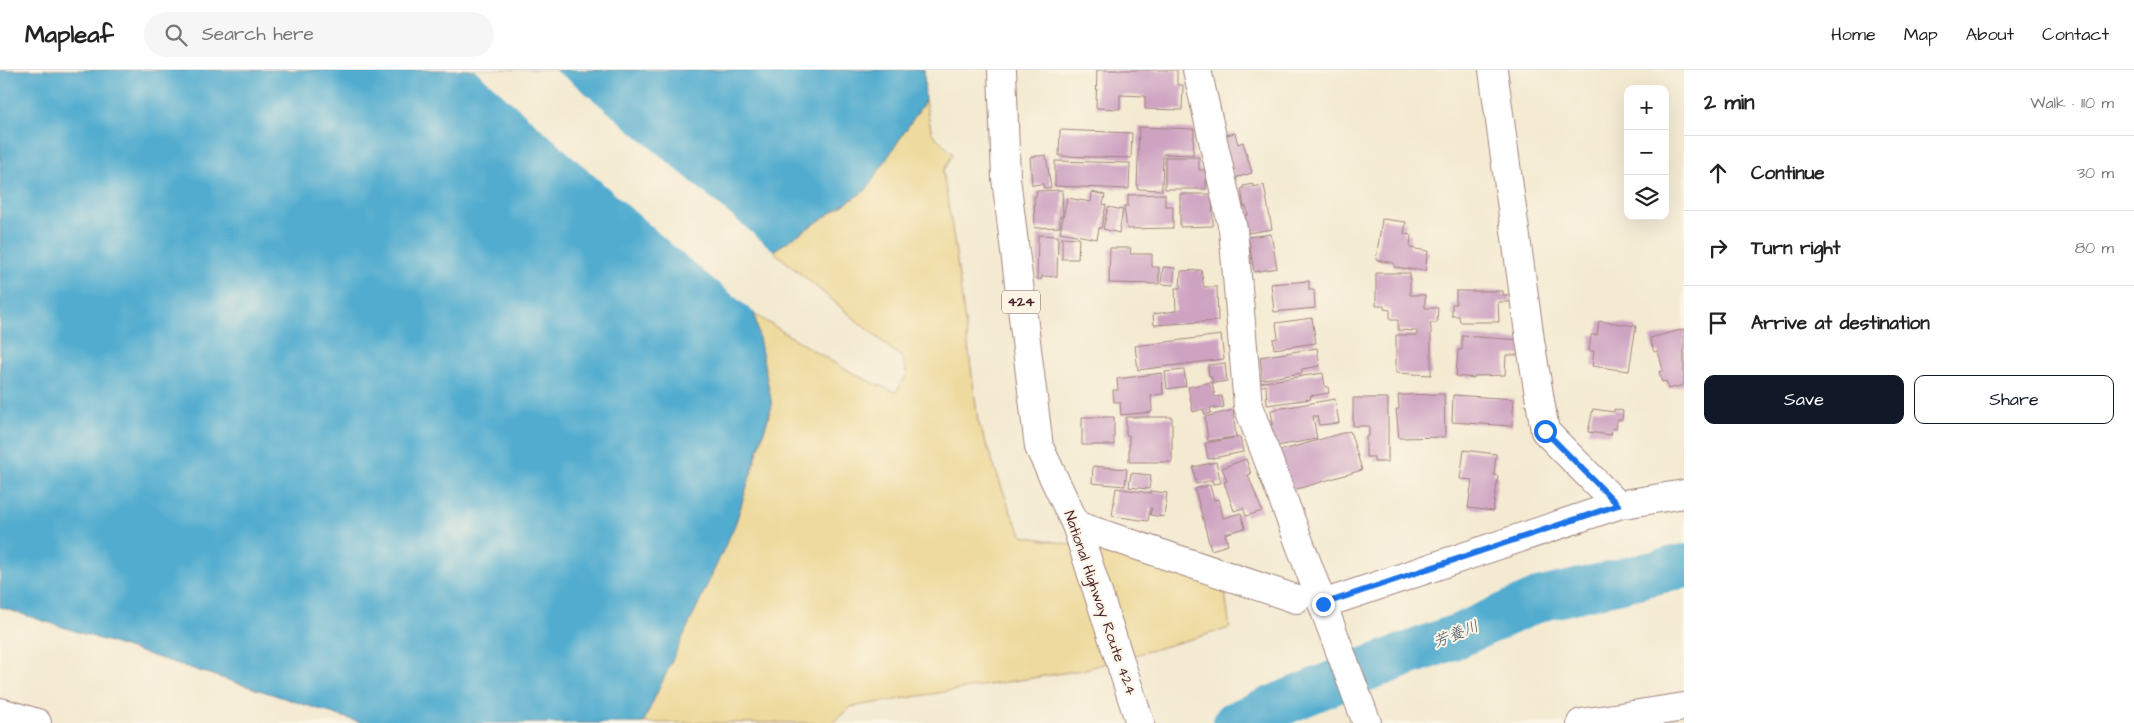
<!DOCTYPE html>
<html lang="en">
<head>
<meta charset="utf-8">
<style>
	body { margin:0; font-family:"Architects Daughter","Klee One",sans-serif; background:#f6f6f6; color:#222 }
	.controls { position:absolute; right:15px; top:15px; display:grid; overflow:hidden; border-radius:10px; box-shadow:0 5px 20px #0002 }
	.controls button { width:45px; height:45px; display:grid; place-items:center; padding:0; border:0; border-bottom:1px solid #e0e0e0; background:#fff; color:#222; font:25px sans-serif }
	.stop { position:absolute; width:15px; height:15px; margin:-11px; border:4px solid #1a73e8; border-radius:50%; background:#fff }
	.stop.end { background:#1a73e8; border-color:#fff; box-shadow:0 1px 5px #0008 }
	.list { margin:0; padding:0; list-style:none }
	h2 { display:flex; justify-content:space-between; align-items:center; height:65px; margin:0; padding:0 20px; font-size:21px }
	h2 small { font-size:16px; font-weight:400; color:#767676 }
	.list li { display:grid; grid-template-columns:32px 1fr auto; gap:15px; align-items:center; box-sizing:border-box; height:75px; padding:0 20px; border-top:1px solid #e0e0e0 }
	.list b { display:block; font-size:19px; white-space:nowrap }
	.list em { font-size:16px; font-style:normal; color:#767676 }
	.actions { display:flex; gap:10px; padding:15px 20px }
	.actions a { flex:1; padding:11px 0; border:1px solid #111827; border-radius:10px; text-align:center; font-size:18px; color:#111827 }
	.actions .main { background:#111827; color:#fff }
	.icon { flex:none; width:28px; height:28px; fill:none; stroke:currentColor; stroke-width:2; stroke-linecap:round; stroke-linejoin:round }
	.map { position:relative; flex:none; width:1684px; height:653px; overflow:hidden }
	header { display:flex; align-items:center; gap:30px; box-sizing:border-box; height:70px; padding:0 25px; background:#fff; border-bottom:1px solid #e0e0e0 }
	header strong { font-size:24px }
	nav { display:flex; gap:28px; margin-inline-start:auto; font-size:18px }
	.search { width:350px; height:45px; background:#f6f6f6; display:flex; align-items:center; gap:12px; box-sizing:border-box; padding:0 18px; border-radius:28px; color:#767676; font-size:19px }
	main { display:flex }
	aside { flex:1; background:#fff }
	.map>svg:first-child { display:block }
</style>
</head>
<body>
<header>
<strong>Mapleaf</strong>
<div class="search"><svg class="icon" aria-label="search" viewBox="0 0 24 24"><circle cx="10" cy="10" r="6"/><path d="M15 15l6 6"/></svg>Search here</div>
<nav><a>Home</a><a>Map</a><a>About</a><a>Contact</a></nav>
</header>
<main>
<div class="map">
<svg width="1684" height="653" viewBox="0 0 1684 653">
	<rect width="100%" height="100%" fill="#fcf5e5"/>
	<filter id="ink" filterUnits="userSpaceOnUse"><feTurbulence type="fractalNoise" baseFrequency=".02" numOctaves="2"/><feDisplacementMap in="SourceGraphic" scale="10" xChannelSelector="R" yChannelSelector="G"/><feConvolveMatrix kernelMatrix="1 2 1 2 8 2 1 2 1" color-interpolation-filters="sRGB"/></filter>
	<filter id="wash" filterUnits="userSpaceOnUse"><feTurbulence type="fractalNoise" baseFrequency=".0096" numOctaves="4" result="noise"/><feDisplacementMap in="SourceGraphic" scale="20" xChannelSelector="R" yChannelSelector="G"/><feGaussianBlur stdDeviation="1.12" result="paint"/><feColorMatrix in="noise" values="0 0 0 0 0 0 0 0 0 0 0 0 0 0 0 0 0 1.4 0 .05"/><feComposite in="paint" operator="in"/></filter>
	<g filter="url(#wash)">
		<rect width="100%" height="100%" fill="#f4ead2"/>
		<!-- sand -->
		<path fill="#eeda9e" stroke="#9c7c64" d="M925,31l7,32 21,21 -10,18 12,74 23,175 33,92 12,23 127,23 74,26 6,43 -148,42 -231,37 -19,16h-189l94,-204 35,-113 -18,-92c46,27 91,60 142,78l11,-18 -5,-16 -129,-107 93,-61z"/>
		<!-- water -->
		<path fill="#51accf" stroke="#4e667d" d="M0,0h924l1,31 -59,89 -93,61 -23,40 22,114 -37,120 -92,198h-281l-362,-116z"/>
		<!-- pier -->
		<path fill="#f4ead2" d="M475,0h79l18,12 203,170 -23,39 5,24 -78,-64z"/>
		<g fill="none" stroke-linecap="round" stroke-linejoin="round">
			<!-- river -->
			<path stroke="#51accf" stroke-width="44" d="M1235,653l124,-51 101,-37 78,-35 146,-34"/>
		</g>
		<g id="blocks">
			<!-- building -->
			<path fill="#cea3c2" d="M1097,0h80v15h6l-1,25 -37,-1v-13l-25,-1v14l-24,-1z
				M1139,57l55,2 -1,26 -30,-1 -1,36 -25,-1z
				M1060,60l72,3 -1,25 -72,-2z
				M1235,63l3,11 5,-2 9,31 -17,5 -12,-42z
				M1046,85l5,33h-7l-1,-4 -11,1 -2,-28z
				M1165,87h34v13h7v19h-41z
				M1055,91l75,2 -1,26 -74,-3z
				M1253,114v3l11,-2 8,44 -24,4 -3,-18h3l-2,-9 -2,1 -3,-18 2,-1v-2z
				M1062,120l1,26h-3v11l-25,1 -1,-32h3l-1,-5z
				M1092,122l13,3 -2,9 3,1 -5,23h-2l-2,11 -37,-7 7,-34 24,4z
				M1165,124v12h8v22l-46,1 -3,-23h4v-11z
				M1180,124h32l1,32 -33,1z
				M1108,137l15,3 -4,23 -16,-4z
				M1382,149l24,3 -2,12 7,1 -1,13 18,3 -3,20 -31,-4v-4l-18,-3z
				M1271,164l6,34 -23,4 -6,-35z
				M1038,165l20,1 -1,41 -15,-1v3h-5z
				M1062,167l17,1 -1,21h-16z
				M1110,178h21l-1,6h22v13h7v17l-50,-1z
				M1163,197l12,1 -2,17 -12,-1z
				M1201,200l3,17h13l1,34 -64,4 -1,-11 23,-3 -1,-23h5l1,-17z
				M1376,203h34v22h15v13h13l-1,15h-7l1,5v47l-35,-2v-38h21v-4l-19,-1v-10h-8v-10l-6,-1v-3h-8z
				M1309,211v9h5l1,18 -41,4 -3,-28z
				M1456,221h47v4h7l1,7h-13l1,20h-39l-1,-6h-7v-12h4z
				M1312,248l4,25 -42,6 -1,-10 5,-1 -2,-15z
				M1599,251l37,5 -7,45 -37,-5 2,-15h-5l2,-16h6z
				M1684,259v56l-16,4 -2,-8 -4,1 -3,-10 4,-2 -5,-19 -4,1 -4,-14z
				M1221,265l3,24 -86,11 -3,-24z
				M1462,266l60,4 -1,15h-15l-1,20 -31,1v2l-18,-2 2,-26h4z
				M1317,278l3,18 -18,3v4l-44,7v-5l4,-1 -2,-17z
				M1225,293l2,18 -14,2 -2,-7h-2l-1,-11z
				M1184,300l2,16 -19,3 -2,-17z
				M1162,303l1,21 -12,2 1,16 -31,3 -1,-13h-6l-1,-12h5l-1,-11z
				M1323,303l2,14h3l1,6 -19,3 1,3 -44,6 -1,-20 -8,2 -1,-4z
				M1212,312l3,15 7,-1 2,11 -9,2v-2l-5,1 1,5 -6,2 -2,-6 -10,3 -5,-25z
				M1444,324l1,43 -46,1 -3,-29h3l-1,-14z
				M1453,325l61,4 -2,27 -60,-4z
				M1353,328h35v64h-14v-5h-8v-21h3v-10h-16z
				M1335,329l4,24 -20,2 -2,-9h-4l4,23 -40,7 -1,-6 -6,1 -3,-16 6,-1 -2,-14z
				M1593,339l21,3v-3l9,2 -1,9h-5l-1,9 -4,-1 -1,7 -23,-3z
				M1233,340l3,27 -28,4 -3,-24z
				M1082,347h32v28h-32z
				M1126,347h46v45h-43v-27h-3z
				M1350,361l12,39 -72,21 -14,-39z
				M1240,367l3,15 -35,7 -3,-16z
				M1464,380l32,4 -2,21 4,1 -5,35 -25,-3 4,-28 -12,-1z
				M1246,389l5,15 -3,1 14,36 -16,5 -3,-8 -9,3 -10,-29 3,-1 -5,-13z
				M1216,392l5,21 -8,1 -1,-4 -16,4 -3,-17z
				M1093,396l34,3 -2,17 -33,-3z
				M1131,403l20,2 -2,14 -20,-2z
				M1210,415l4,15 5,-1 4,19 18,-5 4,15 -20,6 3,11 -17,5 -16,-61z
				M1116,418l34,5v-2l17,2 -3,24 -14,-2 2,-7h-2l-2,13 -36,-5z"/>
		</g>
	</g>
	<g filter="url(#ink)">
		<use href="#blocks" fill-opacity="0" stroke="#9f847e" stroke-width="1"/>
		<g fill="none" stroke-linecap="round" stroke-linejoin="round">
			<!-- minor casing -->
			<g stroke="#9f847e" stroke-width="30">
				<path id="minor" d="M1197,0l36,159 15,177 119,317
					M1493,0l37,270 15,91 73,74
					M1076,455l220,74
					M1323,534l295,-99 66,-11
					M0,642l37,11
					M1581,653l103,-16"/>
			</g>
			<!-- highway casing -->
			<g stroke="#9f847e" stroke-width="30">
				<path id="highway" d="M1002,0l4,108 33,269 37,78 64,198"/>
			</g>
			<!-- minor -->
			<use href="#minor" stroke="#fff" stroke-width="28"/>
			<!-- highway -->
			<use href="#highway" stroke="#fff" stroke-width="28"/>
		</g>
	</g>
	<g fill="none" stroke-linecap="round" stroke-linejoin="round" filter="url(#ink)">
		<!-- route -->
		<path stroke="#1a73e8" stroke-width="6" d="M1323,534l295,-99 -73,-74"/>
	</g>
	<g text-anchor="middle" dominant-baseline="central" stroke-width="4" stroke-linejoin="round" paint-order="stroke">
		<!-- shield labels -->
		<rect fill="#fcf5e5" stroke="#7f5f63" stroke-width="1" x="1002" y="220.5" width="38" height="23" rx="4"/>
		<g font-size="14" font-weight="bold" fill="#4a1f2b">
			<text x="1021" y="232">424</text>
		</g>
		<!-- street labels -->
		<g font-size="15" fill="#4a1f2b" stroke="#fcf5e5">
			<text transform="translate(1100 533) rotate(71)">National Highway Route 424</text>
		</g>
		<!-- water labels -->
		<g font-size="16" font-style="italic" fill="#4d576d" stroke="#fcf5e5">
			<text transform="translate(1456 564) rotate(-22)">芳養川</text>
		</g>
	</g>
</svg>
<div class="controls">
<button>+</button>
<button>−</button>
<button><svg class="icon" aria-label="layers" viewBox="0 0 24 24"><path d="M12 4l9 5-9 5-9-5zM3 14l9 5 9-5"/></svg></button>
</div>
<div class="stop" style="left:1545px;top:361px"></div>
<div class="stop end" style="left:1323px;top:534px"></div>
</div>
<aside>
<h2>2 min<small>Walk · 110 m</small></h2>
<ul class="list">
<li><svg class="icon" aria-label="ahead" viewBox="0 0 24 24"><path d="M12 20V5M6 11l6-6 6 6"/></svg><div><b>Continue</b></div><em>30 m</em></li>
<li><svg class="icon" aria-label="right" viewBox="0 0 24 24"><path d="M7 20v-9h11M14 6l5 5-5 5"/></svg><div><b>Turn right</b></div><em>80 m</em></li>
<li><svg class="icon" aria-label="arrive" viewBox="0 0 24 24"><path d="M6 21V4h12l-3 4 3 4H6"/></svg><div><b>Arrive at destination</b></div></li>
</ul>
<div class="actions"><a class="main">Save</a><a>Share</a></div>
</aside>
</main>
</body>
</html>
